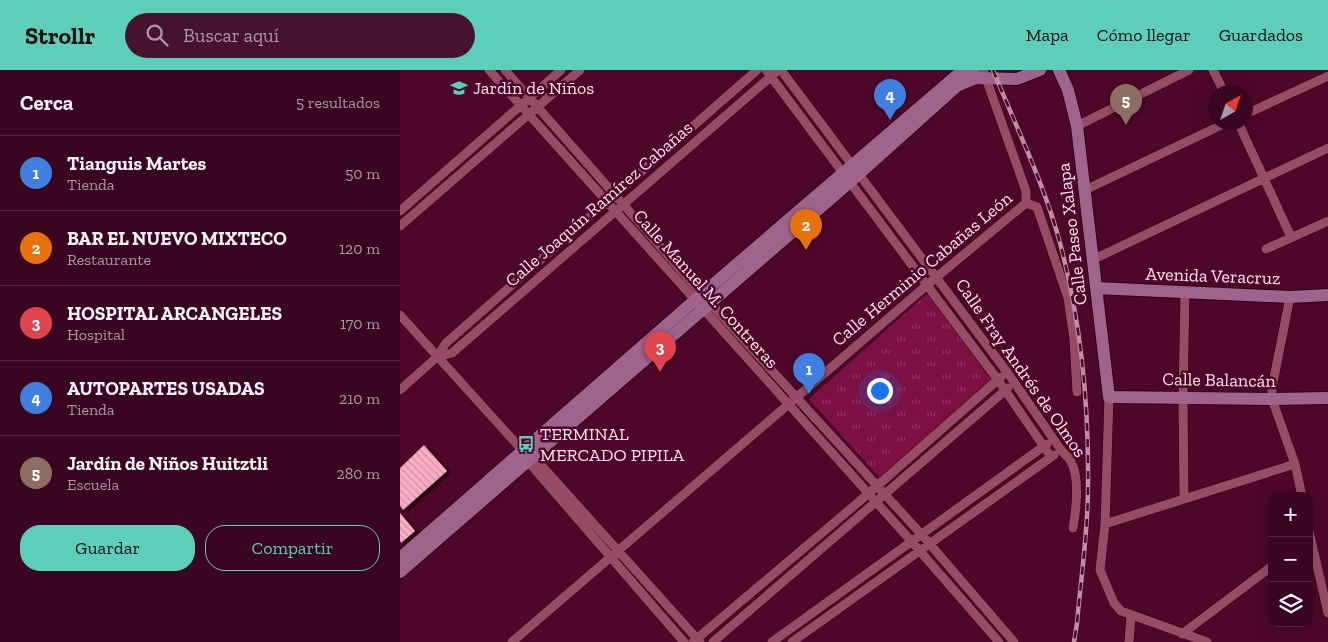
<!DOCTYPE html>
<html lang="es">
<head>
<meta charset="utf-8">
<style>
	body { margin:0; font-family:"Zilla Slab",serif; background:#45132b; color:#f1f3f6 }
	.controls { position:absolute; right:15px; bottom:15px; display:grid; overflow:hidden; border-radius:10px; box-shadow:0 5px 20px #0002 }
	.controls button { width:45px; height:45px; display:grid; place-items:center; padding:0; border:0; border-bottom:1px solid #54263c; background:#3a051e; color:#f1f3f6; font:25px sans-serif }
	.compass { position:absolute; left:808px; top:15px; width:45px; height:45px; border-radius:50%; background:#3a051e; box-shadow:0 5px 20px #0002; rotate:40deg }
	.you { position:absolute; left:479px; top:320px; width:18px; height:18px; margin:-12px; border:4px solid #fff; border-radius:50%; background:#1a73e8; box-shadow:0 0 0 8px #1a73e833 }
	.badge { display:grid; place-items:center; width:32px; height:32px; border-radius:50%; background:#5dceb9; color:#fff; font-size:16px; font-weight:700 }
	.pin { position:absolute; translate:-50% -41px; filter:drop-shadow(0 1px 2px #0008) }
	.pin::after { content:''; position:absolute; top:26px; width:18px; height:15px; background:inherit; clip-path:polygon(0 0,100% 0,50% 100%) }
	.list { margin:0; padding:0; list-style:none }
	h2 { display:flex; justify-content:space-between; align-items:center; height:65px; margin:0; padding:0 20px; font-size:21px }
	h2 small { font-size:16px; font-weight:400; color:#ab99a4 }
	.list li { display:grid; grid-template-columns:32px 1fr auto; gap:15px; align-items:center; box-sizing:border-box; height:75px; padding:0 20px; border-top:1px solid #54263c }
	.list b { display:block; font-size:19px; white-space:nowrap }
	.list p { margin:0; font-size:16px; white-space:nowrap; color:#ab99a4 }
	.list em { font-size:16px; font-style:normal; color:#ab99a4 }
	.actions { display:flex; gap:10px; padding:15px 20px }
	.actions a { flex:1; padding:11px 0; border:1px solid #5dceb9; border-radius:20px; text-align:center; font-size:18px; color:#5dceb9 }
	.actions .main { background:#5dceb9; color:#111 }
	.icon { flex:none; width:28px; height:28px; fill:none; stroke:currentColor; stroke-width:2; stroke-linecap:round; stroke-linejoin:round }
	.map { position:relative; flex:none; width:928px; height:572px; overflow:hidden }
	header { display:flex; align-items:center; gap:30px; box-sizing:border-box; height:70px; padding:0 25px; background:#5dceb9; color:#111 }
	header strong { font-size:24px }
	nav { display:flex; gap:28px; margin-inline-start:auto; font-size:18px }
	.search { width:350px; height:45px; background:#45132b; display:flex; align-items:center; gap:12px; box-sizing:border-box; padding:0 18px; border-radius:28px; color:#ab99a4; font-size:19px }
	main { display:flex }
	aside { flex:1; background:#3a051e }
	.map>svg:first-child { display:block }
</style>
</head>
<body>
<header>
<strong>Strollr</strong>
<div class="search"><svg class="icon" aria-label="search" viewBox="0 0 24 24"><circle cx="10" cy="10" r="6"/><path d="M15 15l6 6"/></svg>Buscar aquí</div>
<nav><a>Mapa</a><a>Cómo llegar</a><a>Guardados</a></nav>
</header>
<main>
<aside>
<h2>Cerca<small>5 resultados</small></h2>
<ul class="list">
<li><span class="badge" style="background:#3f7fe0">1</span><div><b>Tianguis Martes</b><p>Tienda</p></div><em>50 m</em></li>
<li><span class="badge" style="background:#e8710a">2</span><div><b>BAR EL NUEVO MIXTECO</b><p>Restaurante</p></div><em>120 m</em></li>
<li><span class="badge" style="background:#e0444e">3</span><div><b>HOSPITAL ARCANGELES</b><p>Hospital</p></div><em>170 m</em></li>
<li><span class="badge" style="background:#3f7fe0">4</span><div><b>AUTOPARTES USADAS</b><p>Tienda</p></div><em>210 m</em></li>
<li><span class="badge" style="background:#8d6e63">5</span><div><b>Jardín de Niños Huitztli</b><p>Escuela</p></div><em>280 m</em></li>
</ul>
<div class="actions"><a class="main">Guardar</a><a>Compartir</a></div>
</aside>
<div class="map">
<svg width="928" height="572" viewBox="0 0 928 572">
	<defs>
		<pattern id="park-tufts" width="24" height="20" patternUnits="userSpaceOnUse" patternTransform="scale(1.25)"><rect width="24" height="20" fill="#7d1043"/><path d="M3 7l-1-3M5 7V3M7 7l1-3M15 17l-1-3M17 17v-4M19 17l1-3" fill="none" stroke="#90335e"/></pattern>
		<pattern id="building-back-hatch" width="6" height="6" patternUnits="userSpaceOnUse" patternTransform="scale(1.25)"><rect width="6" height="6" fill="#faadc5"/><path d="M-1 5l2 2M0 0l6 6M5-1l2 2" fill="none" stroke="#ce93a5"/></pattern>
		<filter id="shadow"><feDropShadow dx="4" dy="2" stdDeviation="1" flood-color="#0009"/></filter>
	</defs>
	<rect width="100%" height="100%" fill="#4e0728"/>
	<!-- park -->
	<path fill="url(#park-tufts)" d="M528,223l63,87 -111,98 -71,-79z"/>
	<!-- building -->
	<path fill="url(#building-back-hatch)" filter="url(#shadow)" d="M24,375l23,26 -44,39 -3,-4v-38z
		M0,443l15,18 -14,12 -1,-3z"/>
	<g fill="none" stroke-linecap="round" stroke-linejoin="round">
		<!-- street casing -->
		<g stroke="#2b0011" stroke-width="10">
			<path id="street" d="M89,0l423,472 87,100
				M105,0l197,224 220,241 92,107
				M366,0l232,310 53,77
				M381,0l226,302 54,78c3,4 8,7 10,12 9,15 5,50 2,66
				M813,0l11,22
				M846,44l82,-38
				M838,52l53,115
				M677,56l112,-56
				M685,120l143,-68
				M626,133l11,4 31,91 6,41 3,53
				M0,141l161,-141
				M0,156l180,-156
				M866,179l62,-28
				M692,190l236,-112
				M890,227l-18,91v11l23,65 7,32
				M0,245l123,136 10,5 167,186
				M37,287l15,-4 323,-280
				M0,320l37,-33 9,-14 311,-273
				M709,327l-4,127 -5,46 14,33 7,8 86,31
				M125,388l159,184
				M784,429l-1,-102 2,-104
				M705,454l190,-60
				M909,461l19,82
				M782,564l90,-68
				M112,572l415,-357 99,-82v-12l-43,-121
				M293,572l175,-148 133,-117
				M313,572l295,-254
				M372,572l275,-198
				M392,572l262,-187
				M729,572l2,-26"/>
		</g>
		<!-- secondary casing -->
		<g stroke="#2b0011" stroke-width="14">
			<path id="secondary" d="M659,0l9,20 9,36 32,271 163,2 56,-1
				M696,218l194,9 38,-2
				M0,488l302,-264 254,-218 17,-5
				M0,502l450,-390 107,-96 19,-8 41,1 23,-9"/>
		</g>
		<!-- street -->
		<use href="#street" stroke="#974c66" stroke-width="9"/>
		<!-- secondary -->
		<use href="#secondary" stroke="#9f638c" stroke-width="12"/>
		<!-- rail casing -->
		<g stroke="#bc90a1" stroke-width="4.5">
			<path id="rail" d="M593,0c23,57 51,113 67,173 21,79 29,162 28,244 0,45 -7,90 -11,136l-3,19"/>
		</g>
		<!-- rail -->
		<use href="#rail" stroke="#4e0728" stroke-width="2.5" stroke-dasharray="8" stroke-linecap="butt"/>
	</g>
	<!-- icons -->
	<defs>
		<g id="school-bare" transform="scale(1.35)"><path d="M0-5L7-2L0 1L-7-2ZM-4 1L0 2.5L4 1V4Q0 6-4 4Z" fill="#5dceb9" stroke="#4e0728" stroke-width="2.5" paint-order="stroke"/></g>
		<g id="bus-bare" transform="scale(1.35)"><path d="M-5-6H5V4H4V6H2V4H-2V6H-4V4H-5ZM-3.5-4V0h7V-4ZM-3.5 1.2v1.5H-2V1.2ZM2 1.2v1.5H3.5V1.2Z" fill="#5dceb9" stroke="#4e0728" stroke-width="2.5" paint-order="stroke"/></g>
	</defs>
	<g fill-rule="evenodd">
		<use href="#school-bare" x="59" y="18"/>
		<use href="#bus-bare" x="126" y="374"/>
	</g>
	<g text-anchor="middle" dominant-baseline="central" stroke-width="5" stroke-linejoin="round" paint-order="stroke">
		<!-- poi labels -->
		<g font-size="18" fill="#fee3ea" stroke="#4e0728" text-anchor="start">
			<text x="73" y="18">Jardín de Niños</text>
			<text x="140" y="364">TERMINAL<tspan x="140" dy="21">MERCADO PIPILA</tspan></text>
		</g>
		<!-- street labels -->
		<g font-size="18" fill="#fee3ea" stroke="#4e0728">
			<text transform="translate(199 134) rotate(-41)">Calle Joaquín Ramírez Cabañas</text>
			<text transform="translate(672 164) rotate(-97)">Calle Paseo Xalapa</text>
			<text transform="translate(522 199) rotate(-40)">Calle Herminio Cabañas León</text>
			<text transform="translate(813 206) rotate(2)">Avenida Veracruz</text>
			<text transform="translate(306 219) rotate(48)">Calle Manuel M. Contreras</text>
			<text transform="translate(621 298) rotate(55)">Calle Fray Andrés de Olmos</text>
			<text transform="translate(819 310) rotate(1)">Calle Balancán</text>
		</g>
	</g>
</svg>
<div class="controls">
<button>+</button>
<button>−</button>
<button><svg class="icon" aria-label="layers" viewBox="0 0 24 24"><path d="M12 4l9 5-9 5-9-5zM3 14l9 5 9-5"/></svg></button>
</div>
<svg class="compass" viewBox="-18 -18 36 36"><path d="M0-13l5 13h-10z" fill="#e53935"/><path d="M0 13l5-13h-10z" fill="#ab99a4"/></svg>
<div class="you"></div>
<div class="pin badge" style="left:409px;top:324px;background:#3f7fe0">1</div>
<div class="pin badge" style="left:406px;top:180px;background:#e8710a">2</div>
<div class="pin badge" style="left:260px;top:302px;background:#e0444e">3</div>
<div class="pin badge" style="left:490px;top:50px;background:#3f7fe0">4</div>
<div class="pin badge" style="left:726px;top:55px;background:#8d6e63">5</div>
</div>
</main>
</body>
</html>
